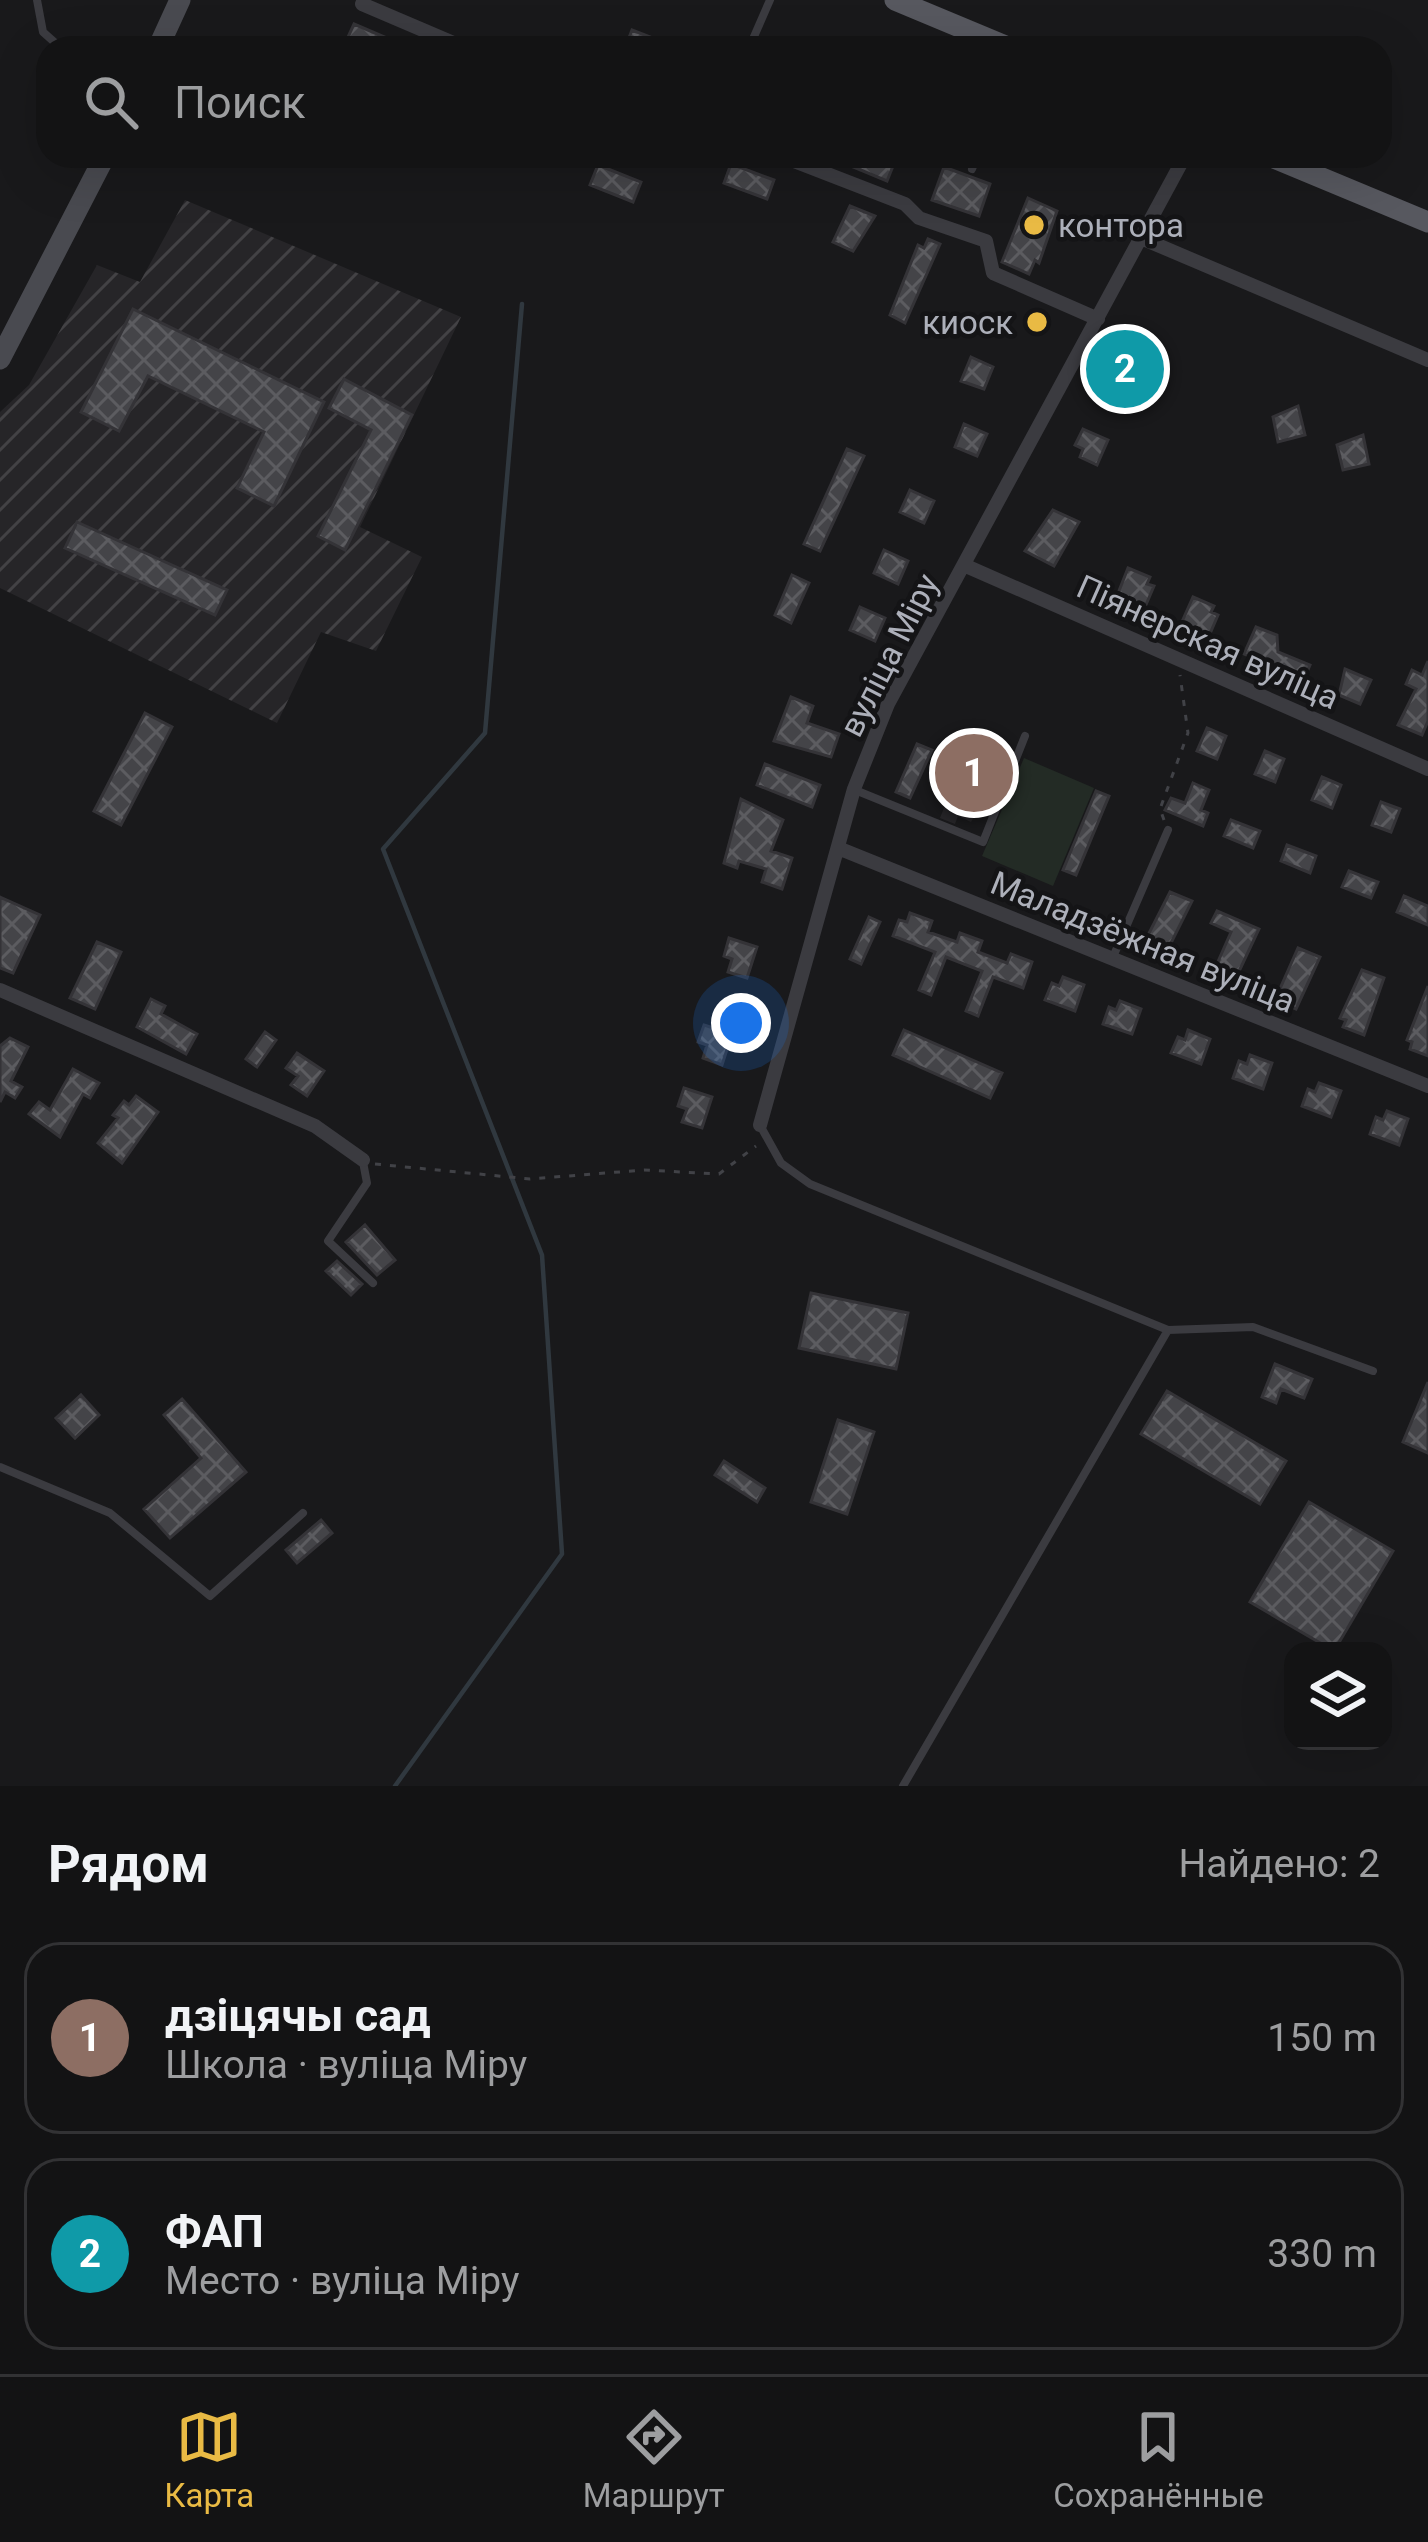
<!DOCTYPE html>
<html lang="ru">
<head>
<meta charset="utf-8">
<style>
	body { margin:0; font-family:Roboto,sans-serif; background:#202022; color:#f1f3f6 }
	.controls { position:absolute; right:36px; bottom:36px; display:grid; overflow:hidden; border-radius:24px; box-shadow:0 12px 48px #0002 }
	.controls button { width:108px; height:108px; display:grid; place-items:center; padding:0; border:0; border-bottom:3px solid #323234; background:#131314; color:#f1f3f6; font:60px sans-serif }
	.you { position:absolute; left:741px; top:1023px; width:42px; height:42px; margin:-30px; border:9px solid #fff; border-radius:50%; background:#1a73e8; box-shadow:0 0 0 18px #1a73e833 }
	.badge { display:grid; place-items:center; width:78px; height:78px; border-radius:50%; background:#e9ba44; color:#fff; font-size:39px; font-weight:700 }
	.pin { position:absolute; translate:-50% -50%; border:6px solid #fff; box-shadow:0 3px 12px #0006 }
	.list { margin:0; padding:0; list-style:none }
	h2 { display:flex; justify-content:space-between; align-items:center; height:156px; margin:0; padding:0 48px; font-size:51px }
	h2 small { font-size:39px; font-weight:400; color:#9d9ea0 }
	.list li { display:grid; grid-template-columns:78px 1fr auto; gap:36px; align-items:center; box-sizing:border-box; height:192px; margin:0 24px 24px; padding:0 24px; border:3px solid #323234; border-radius:36px }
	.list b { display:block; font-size:45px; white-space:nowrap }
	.list p { margin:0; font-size:39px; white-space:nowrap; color:#9d9ea0 }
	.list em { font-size:39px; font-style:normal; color:#9d9ea0 }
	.icon { flex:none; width:66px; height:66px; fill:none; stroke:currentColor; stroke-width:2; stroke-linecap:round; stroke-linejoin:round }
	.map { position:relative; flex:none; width:1428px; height:1786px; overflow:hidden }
	.search { position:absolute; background:#131314; box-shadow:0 12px 48px #0002; left:36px; right:36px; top:36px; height:132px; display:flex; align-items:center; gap:30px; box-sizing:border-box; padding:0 42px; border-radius:36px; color:#9d9ea0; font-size:45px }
	.sheet { height:588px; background:#131314 }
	nav { display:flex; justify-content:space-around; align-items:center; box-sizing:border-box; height:168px; border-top:3px solid #323234; background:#131314; font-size:33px; color:#9d9ea0 }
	nav a { display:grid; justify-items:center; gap:6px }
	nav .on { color:#e9ba44 }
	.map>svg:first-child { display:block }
</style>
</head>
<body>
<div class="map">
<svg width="1428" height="1786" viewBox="0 0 1428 1786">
	<defs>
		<pattern id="industrial-furrows" width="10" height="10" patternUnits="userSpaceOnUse" patternTransform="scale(3)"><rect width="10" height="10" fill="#262528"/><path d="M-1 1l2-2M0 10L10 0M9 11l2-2" fill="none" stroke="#434245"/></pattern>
		<pattern id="building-cross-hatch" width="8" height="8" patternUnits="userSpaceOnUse" patternTransform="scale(3)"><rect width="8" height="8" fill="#444448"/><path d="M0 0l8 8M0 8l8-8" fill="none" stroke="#5c5c60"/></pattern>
	</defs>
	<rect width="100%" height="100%" fill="#19191b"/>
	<!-- built -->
	<path fill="#262528" d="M971,741l25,18 -11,27 5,2 -19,34 -13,-6 -3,8 -15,-6z"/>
	<!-- industrial -->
	<path fill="url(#industrial-furrows)" d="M185,200l276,117 -101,210 62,30 -46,94 -55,-19 -44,91 -277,-135v-176l29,-27 68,-120 43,17z"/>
	<!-- green -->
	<path fill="#232b25" d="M1024,758l70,30 -41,98 -71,-30z"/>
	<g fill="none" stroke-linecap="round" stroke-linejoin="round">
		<!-- stream -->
		<path stroke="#30383f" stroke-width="4.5" d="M395,1786l167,-232 -20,-299 -159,-406 102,-116 37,-429"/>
	</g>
	<!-- building -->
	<path fill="url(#building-cross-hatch)" stroke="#343337" stroke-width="3" d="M354,24l56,24h-35l-27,-11z
		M632,30l44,17v1h-51z
		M827,156h70l-10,25z
		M731,164l43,16 -7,19 -43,-16z
		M598,165l43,17 -8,20 -43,-17z
		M944,167l46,17 -11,32 -47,-16z
		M1028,198l29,13 -18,52 -4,-3 -6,14 -27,-12z
		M850,206l25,10 -22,35 -20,-9z
		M928,239l12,5 -35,79 -15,-8 28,-70 6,3z
		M133,309l191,93 -50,104 -37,-18 27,-56 -116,-56 -29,55 -38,-19z
		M1124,347l18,25 -23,16 -11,-17 7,-5 -6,-9z
		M971,357l22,10 -9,22 -23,-8z
		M344,379l68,36 -67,135 -27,-14 53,-106 -42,-22z
		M1298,406l7,29 -27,7 -5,-25z
		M964,424l23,10 -10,22 -22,-9z
		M1083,429l25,11 -11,25 -17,-8 3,-8 -8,-4z
		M1363,435l6,29 -26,6 -6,-25z
		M847,449l17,7 -44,95 -16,-7z
		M910,490l24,11 -10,22 -24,-11z
		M1053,510l26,12 -25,44 -29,-15z
		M77,522l150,68 -12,25 -150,-67z
		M884,550l24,11 -10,23 -24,-11z
		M1128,568l22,9 -3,7 7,2 -9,21 -28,-11z
		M792,575l17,8 -18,40 -16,-8z
		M1193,597l21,9 -3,6 7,3 -9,21 -28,-12z
		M860,607l25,11 -10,23 -25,-11z
		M1256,627l21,8 1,17 32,13 -6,14 -60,-25z
		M1428,661v60l-6,14 -24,-10 18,-36 -10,-5 6,-14 10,5z
		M1345,669l26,11 -11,24 -21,-9z
		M791,697l22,9 -6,17 32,11 -8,23 -57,-16z
		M145,713l27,14 -51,98 -27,-14z
		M1207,728l19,8 -9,23 -20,-8z
		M917,744l15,6 -22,48 -14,-6z
		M1265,751l19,8 -9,23 -20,-8z
		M765,764l55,21 -8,22 -55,-22z
		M1322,777l19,8 -9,23 -20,-8z
		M1193,783l16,7 -8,20 7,3 -5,13 -38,-16 6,-12 14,5z
		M1096,791l13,5 -33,79 -13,-5z
		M741,799l42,21 -12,31 21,7 -10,31 -20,-7 4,-13 -27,-8 -2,7 -13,-5z
		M1381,802l19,7 -9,23 -19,-7z
		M1231,820l29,11 -7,17 -29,-12z
		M1287,845l29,11 -6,17 -29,-12z
		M1349,871l29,11 -7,16 -29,-11z
		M1170,892l22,9 -26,52 -22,-10z
		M1404,896l24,10v19l-31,-13z
		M0,897l40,18 -27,58 -13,-5z
		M1217,911l42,18 -25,53 -21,-9 18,-41 -20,-9z
		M910,913l22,8 -4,11 29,10 3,-9 22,8 -4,11 29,11 4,-9 21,8 -9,26 -30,-11 -15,39 -12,-5 16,-40 -36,-14 -15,38 -12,-5 16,-38 -42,-16 6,-16 8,2z
		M869,917l11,5 -19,42 -11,-5z
		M729,938l28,9 -10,31 -19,-6 4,-13 -8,-3z
		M97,942l24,10 -26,57 -25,-11z
		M1298,948l22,9 -24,52 -21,-9z
		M1362,970l22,8 -20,57 -21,-8 3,-7 -6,-2z
		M1063,977l21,8 -9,26 -30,-11 7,-17 7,3z
		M1428,986v70l-18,-7 2,-7 -5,-2z
		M151,999l14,7 -4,8 36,20 -11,20 -49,-27z
		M1120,1001l21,8 -9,25 -29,-10 6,-17 7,3z
		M704,1025l28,9 -10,31 -19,-7 4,-13 -9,-3z
		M904,1030l98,43 -12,25 -97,-43z
		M1188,1030l22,9 -9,25 -30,-11 7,-16 7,3z
		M265,1032l11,8 -19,27 -11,-8z
		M10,1038l18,9 -17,34 11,6 -7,11 -10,-6 -5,10v-56z
		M297,1053l27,18 -17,25 -16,-11 7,-9 -12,-8z
		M1250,1055l22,8 -9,26 -30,-11 6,-17 8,3z
		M73,1069l26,14 -9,15 -7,-4 -23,43 -31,-23 10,-12 11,8z
		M1319,1083l22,8 -10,26 -29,-11 6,-17 7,3z
		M684,1088l28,9 -10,31 -20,-6 5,-13 -9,-3z
		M136,1096l22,16 -36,51 -24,-20 20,-25 -5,-3 11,-14 5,4z
		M1387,1111l21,8 -9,26 -29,-11 6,-17 7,3z
		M365,1225l30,35 -18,15 -31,-33z
		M337,1261l25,23 -11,11 -25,-24z
		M811,1293l97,20 -12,56 -97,-21z
		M1275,1364l37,15 -8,19 -23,-9 -5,14 -14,-6z
		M1428,1382v71l-25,-11z
		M1167,1391l119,70 -26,43 -119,-70z
		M81,1395l18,20 -24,23 -19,-20z
		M182,1399l64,73 -76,66 -26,-29 57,-51 -37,-43z
		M838,1420l36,12 -27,82 -36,-12z
		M724,1461l41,27 -8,14 -42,-27z
		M1309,1502l84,49 -59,100 -84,-49z
		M321,1520l11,13 -35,30 -11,-13z"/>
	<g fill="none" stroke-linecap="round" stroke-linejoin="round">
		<!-- path -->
		<path stroke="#414247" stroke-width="3" stroke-dasharray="6 9" stroke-linecap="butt" d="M1164,820l-4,-11 28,-76 -8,-58
			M375,1164l155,15 114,-9 75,4 37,-28"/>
		<!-- lane -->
		<path stroke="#3b3b40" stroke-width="8" d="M37,0l6,32 18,16
			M749,48l21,-48
			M972,169l5,-13
			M855,790l128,52 42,-106
			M1113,957l55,-127
			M761,1127l20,36 29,21 358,146 85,-3 120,44
			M363,1162l4,21 -39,58 45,42
			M0,1467l110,46 100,83 93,-83
			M903,1786l265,-456"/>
		<!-- street -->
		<path stroke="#3b3b40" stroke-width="14" d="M362,4l103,44
			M781,156l124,48 14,14 67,23 7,32 105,46
			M1141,238l287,122
			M966,566l462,203
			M838,848l590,238
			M0,990l315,136 48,34
			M760,1125l94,-336 34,-85 297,-548"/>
		<!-- secondary -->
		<path stroke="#494a50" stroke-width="21" d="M158,48l22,-48
			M0,359l105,-203"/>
		<!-- primary -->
		<path stroke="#57585f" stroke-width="21" d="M895,0l115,48
			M1269,156l159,66"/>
	</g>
	<!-- markers -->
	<g fill="#e9ba44" stroke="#141416" stroke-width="4.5">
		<circle cx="1034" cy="225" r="12"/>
		<circle cx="1037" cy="322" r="12"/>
	</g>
	<g text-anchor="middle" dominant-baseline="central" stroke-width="9" stroke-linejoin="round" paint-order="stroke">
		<!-- poi labels -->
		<g font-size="33" fill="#adb0ba" stroke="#141416" text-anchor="start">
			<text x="1058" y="225">контора</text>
			<text x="1013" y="322" text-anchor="end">киоск</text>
		</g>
		<!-- street labels -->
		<g font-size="33" fill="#adb0ba" stroke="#141416">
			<text transform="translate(1208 642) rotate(24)">Піянерская вуліца</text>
			<text transform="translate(889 655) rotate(-63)">вуліца Міру</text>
			<text transform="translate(1143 942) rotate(22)">Маладзёжная вуліца</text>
		</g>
	</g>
</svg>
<div class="controls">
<button><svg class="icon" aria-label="layers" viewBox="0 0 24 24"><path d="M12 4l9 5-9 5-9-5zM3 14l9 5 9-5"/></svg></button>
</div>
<div class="you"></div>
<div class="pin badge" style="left:974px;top:773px;background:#8d6e63">1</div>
<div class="pin badge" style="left:1125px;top:369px;background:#0f9aa8">2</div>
<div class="search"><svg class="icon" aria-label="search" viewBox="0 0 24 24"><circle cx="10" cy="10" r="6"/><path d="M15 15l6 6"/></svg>Поиск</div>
</div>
<section class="sheet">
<h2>Рядом<small>Найдено: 2</small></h2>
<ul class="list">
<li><span class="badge" style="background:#8d6e63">1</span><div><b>дзіцячы сад</b><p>Школа · вуліца Міру</p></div><em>150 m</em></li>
<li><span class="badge" style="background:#0f9aa8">2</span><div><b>ФАП</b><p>Место · вуліца Міру</p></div><em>330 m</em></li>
</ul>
</section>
<nav>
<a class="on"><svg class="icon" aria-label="map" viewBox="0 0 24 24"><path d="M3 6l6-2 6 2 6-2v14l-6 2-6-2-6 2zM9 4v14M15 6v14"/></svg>Карта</a>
<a><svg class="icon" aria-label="directions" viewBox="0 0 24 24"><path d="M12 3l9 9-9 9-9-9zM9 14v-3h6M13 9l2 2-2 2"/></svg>Маршрут</a>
<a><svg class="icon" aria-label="saved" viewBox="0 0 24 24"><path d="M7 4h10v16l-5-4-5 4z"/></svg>Сохранённые</a>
</nav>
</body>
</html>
